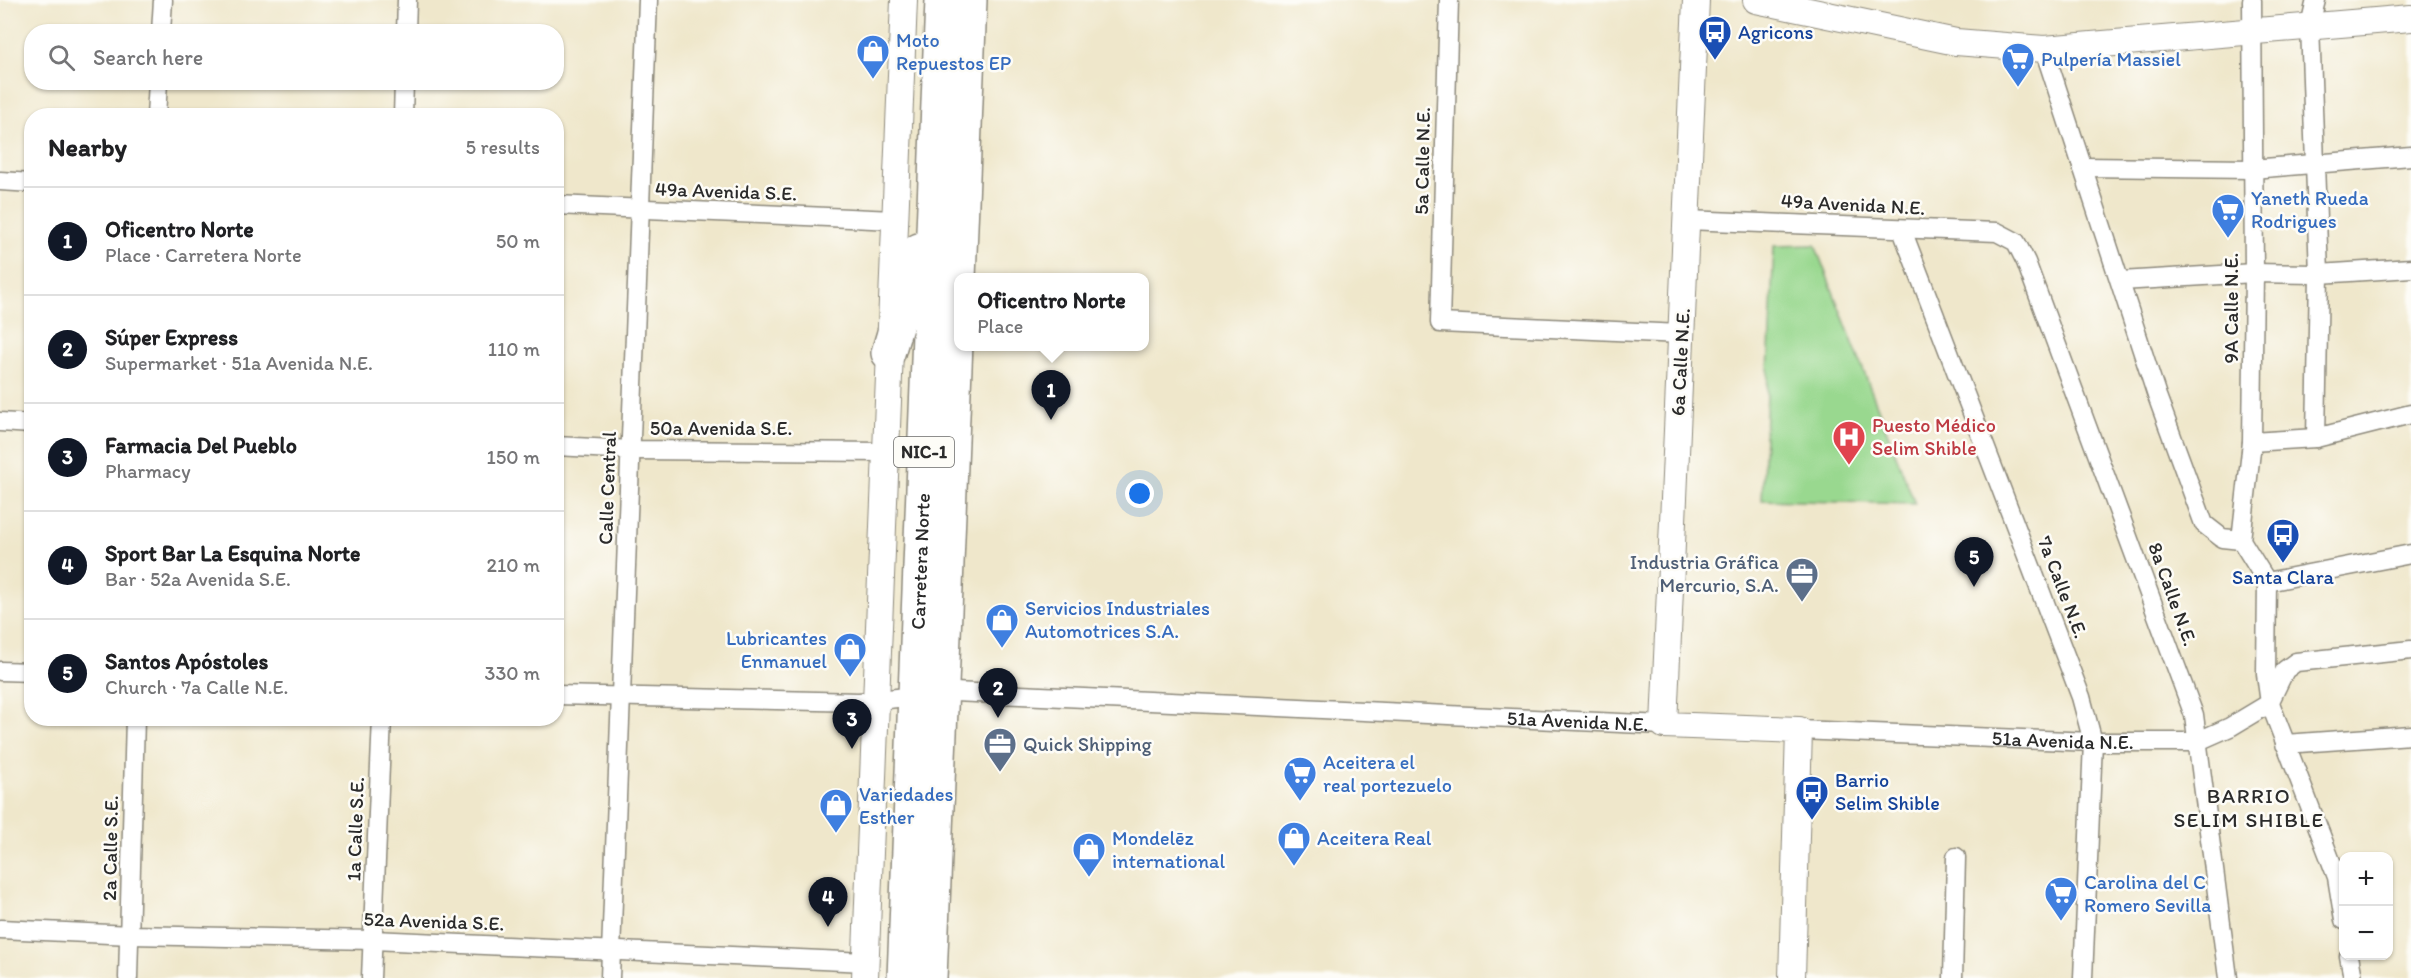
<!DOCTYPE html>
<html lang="en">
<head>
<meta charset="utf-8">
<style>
	body { margin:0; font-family:Itim,sans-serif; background:#f2f2f2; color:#202124 }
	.controls { position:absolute; right:18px; bottom:18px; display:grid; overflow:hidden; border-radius:12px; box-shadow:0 2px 4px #0004 }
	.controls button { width:54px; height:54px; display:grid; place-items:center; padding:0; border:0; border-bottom:2px solid #e0e0e0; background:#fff; color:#202124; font:30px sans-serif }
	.you { position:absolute; left:1140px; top:494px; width:21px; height:21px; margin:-15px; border:4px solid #fff; border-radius:50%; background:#1a73e8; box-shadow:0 0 0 9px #1a73e833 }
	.badge { display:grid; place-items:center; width:39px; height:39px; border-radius:50%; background:#111827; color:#fff; font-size:20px; font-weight:700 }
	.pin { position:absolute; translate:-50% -50px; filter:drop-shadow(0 2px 3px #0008) }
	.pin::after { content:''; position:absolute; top:32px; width:21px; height:18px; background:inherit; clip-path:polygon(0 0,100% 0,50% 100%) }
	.popup { position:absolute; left:954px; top:273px; width:195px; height:78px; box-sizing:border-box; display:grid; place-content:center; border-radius:12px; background:#fff; filter:drop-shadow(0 2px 4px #0005); font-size:20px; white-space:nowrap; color:#757577 }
	.popup b { font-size:22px; color:#202124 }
	.popup::after { content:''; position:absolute; left:50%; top:100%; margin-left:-12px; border:12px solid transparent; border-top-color:#fff }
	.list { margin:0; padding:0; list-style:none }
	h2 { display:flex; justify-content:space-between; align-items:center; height:78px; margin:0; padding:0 24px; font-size:26px }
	h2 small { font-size:20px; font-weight:400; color:#757577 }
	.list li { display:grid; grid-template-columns:39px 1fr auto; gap:18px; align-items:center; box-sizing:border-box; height:108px; padding:0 24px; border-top:2px solid #e0e0e0 }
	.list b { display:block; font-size:22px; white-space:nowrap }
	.list p { margin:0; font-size:20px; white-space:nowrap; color:#757577 }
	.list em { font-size:20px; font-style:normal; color:#757577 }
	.icon { flex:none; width:33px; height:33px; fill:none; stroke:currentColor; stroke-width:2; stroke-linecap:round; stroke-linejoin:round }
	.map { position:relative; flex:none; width:2411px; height:978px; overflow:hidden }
	.search { position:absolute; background:#fff; box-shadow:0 2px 4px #0004; left:24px; top:24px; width:540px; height:66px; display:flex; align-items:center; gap:15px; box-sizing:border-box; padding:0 21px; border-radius:24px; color:#757577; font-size:22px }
	.panel { position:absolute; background:#fff; box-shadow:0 2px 4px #0004; left:24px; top:108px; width:540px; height:618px; border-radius:24px }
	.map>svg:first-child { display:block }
</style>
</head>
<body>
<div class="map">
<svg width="2411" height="978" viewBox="0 0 2411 978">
	<rect width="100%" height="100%" fill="#fdfcf7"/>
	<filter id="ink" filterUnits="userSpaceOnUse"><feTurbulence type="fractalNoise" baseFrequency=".0167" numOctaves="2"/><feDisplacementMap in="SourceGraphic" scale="12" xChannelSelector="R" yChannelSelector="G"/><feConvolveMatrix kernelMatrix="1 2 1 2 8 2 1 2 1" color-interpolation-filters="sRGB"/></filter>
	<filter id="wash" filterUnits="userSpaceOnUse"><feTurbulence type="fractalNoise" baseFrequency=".008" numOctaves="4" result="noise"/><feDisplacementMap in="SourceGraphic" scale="24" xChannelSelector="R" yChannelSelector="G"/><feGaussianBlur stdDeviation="1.35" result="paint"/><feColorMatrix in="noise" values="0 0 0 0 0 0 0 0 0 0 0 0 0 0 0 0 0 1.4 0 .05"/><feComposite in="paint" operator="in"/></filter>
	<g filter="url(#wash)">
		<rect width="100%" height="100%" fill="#efe7cb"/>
		<!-- green -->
		<path fill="#99d88f" stroke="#62825d" stroke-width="1.5" d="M1815,245l100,259 -153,-4 12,-254z"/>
	</g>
	<g filter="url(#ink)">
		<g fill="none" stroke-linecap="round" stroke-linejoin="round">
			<!-- street casing -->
			<g stroke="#8d897b" stroke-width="21">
				<g id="street">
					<path d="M1449,0l-9,323 241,11"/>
					<path d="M2252,0l2,273 -2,169 -11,98 26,42 -1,92 4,29 67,174 7,43"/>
					<path d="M161,32l2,-32"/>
					<path d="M406,32l1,-32"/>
					<path d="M2044,49l113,347 47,128 18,14 19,2"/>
					<path d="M156,116l2,-34"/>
					<path d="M403,116l1,-34"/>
					<path d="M2082,167l170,2 159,-13"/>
					<path d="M0,181l32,2"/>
					<path d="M556,205l338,15"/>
					<path d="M1686,220l311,12 19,10 10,20 168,453 34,263"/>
					<path d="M1902,230l179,467 12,45 -10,236"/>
					<path d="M2121,281l133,-8 65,1 92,-6"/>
					<path d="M0,422l32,2"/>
					<path d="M2316,438l3,-164 -9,-249 6,-25"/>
					<path d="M2252,442l64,-4 95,-24"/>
					<path d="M556,446l75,4 254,2"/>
					<path d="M2267,582l144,-28"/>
					<path d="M0,671l32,1"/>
					<path id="s1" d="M556,695l303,7 95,-10 710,33"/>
					<path d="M2270,701l15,-31 11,-8 115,-12"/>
					<path id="s2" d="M1799,730l294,12h103l34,-15 40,-24"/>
					<path d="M2285,744l126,-9"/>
					<path d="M0,929l131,6 242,5 493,22"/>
					<path d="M2349,956l4,22"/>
					<path d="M128,978l7,-260"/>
					<path d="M371,978l11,-260"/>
					<path d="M610,978l38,-978"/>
					<path d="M1953,978l3,-121"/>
				</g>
			</g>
			<!-- secondary casing -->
			<g stroke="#8d897b" stroke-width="28">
				<path id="secondary" d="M1696,0l-32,725 135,5 -7,248
					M1756,0l200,42 88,7 367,-31
					M865,978l39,-978"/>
			</g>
			<!-- highway casing -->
			<g stroke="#8d897b" stroke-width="36">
				<g id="highway">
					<path d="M959,278l11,-278"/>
					<path d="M888,353l31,-103"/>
					<path id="s3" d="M904,978l38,-978"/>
					<path d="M930,978l28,-684"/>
				</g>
			</g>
			<!-- street -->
			<use href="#street" stroke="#fff" stroke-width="18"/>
			<!-- secondary -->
			<use href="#secondary" stroke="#fff" stroke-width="26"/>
			<!-- highway -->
			<use href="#highway" stroke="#fff" stroke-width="33"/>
		</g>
	</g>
	<!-- icons -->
	<defs>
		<g id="bus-pin" transform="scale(1.725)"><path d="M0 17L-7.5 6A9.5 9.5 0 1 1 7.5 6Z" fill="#1a4fb4" stroke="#fdfcf7"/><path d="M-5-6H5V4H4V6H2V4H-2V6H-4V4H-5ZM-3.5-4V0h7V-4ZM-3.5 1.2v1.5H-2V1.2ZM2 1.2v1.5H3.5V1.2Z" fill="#fff"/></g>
		<g id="shop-pin" transform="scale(1.725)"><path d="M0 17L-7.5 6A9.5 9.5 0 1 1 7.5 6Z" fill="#3f7fe0" stroke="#fdfcf7"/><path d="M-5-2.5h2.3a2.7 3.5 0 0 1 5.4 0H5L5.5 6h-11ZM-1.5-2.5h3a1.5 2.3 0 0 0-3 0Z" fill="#fff"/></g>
		<g id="supermarket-pin" transform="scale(1.725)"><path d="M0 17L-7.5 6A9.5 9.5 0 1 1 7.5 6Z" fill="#3f7fe0" stroke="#fdfcf7"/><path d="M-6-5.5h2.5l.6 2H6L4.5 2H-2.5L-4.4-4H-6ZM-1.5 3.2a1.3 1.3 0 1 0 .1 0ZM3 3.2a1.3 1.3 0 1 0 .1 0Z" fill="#fff"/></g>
		<g id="hospital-pin" transform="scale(1.725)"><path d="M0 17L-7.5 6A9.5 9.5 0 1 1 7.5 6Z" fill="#e0444e" stroke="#fdfcf7"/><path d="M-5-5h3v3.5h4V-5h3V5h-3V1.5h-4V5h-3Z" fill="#fff"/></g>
		<g id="office-pin" transform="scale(1.725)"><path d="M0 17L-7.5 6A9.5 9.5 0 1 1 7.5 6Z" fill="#5c6f8a" stroke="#fdfcf7"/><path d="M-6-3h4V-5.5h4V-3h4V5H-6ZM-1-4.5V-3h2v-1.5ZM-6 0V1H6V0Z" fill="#fff"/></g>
	</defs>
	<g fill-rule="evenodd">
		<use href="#bus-pin" x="1715" y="32"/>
		<use href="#shop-pin" x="873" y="51"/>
		<use href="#supermarket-pin" x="2018" y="59"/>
		<use href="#supermarket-pin" x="2228" y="210"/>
		<use href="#hospital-pin" x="1849" y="437"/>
		<use href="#bus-pin" x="2283" y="535"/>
		<use href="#office-pin" x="1802" y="574"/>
		<use href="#shop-pin" x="1002" y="620"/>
		<use href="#shop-pin" x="850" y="649"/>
		<use href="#office-pin" x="1000" y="744"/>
		<use href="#supermarket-pin" x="1300" y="773"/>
		<use href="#bus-pin" x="1812" y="792"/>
		<use href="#shop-pin" x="836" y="805"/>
		<use href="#shop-pin" x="1294" y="838"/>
		<use href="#shop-pin" x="1089" y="849"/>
		<use href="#supermarket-pin" x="2061" y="893"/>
	</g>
	<g text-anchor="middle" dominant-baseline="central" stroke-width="5" stroke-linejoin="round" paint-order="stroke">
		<!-- shield labels -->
		<rect fill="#fdfcf7" stroke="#6a6a68" stroke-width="1.5" x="894" y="437" width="60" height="30" rx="4.5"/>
		<g font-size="18" font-weight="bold" fill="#2b2b2b">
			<text x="924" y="452">NIC-1</text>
		</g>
		<!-- transit labels -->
		<g font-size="20" fill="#164399" stroke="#fdfcf7" text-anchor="start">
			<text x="1738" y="32">Agricons</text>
			<text x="2283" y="577" text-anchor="middle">Santa Clara</text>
			<text x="1835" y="780">Barrio<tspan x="1835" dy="23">Selim Shible</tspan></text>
		</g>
		<!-- shop labels -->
		<g font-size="20" fill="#366cbe" stroke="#fdfcf7" text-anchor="start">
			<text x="896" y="40">Moto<tspan x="896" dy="23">Repuestos EP</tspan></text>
			<text x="2041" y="59">Pulpería Massiel</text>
			<text x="2251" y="198">Yaneth Rueda<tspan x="2251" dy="23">Rodrigues</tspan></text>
			<text x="1025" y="608">Servicios Industriales<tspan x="1025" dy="23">Automotrices S.A.</tspan></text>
			<text x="827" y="638" text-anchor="end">Lubricantes<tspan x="827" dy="23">Enmanuel</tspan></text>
			<text x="1323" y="762">Aceitera el<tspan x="1323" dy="23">real portezuelo</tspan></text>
			<text x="859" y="794">Variedades<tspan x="859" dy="23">Esther</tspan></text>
			<text x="1112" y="838">Mondelēz<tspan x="1112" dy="23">international</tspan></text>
			<text x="1317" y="838">Aceitera Real</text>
			<text x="2084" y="882">Carolina del C<tspan x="2084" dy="23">Romero Sevilla</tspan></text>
		</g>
		<!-- street labels -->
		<g font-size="20" fill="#2b2b2b" stroke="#fdfcf7">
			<text transform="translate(1422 161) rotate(-89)">5a Calle N.E.</text>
			<text transform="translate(726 191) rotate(2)">49a Avenida S.E.</text>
			<text transform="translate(1853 204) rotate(3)">49a Avenida N.E.</text>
			<text transform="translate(2231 308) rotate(-90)">9A Calle N.E.</text>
			<text transform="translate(1680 362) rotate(-87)">6a Calle N.E.</text>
			<text x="721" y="428">50a Avenida S.E.</text>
			<text transform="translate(607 488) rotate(-88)">Calle Central</text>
			<text stroke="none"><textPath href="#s3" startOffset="417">Carretera Norte</textPath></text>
			<text transform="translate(2063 587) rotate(69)">7a Calle N.E.</text>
			<text transform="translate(2173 594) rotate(70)">8a Calle N.E.</text>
			<text stroke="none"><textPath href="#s1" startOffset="1023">51a Avenida N.E.</textPath></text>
			<text stroke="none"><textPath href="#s2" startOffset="264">51a Avenida N.E.</textPath></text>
			<text transform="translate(355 829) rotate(-88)">1a Calle S.E.</text>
			<text transform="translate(110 848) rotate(-89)">2a Calle S.E.</text>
			<text transform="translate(434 921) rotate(2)">52a Avenida S.E.</text>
		</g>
		<!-- health labels -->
		<g font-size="20" fill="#be3a42" stroke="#fdfcf7" text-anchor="start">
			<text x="1872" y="425">Puesto Médico<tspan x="1872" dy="23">Selim Shible</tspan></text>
		</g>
		<!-- service labels -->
		<g font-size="20" fill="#4e5e75" stroke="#fdfcf7" text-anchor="end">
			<text x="1779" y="562">Industria Gráfica<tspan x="1779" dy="23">Mercurio, S.A.</tspan></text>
			<text x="1023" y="744" text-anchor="start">Quick Shipping</text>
		</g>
		<!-- neighbourhood labels -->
		<g font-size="21" letter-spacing="1.5" fill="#2b2b2b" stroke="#fdfcf7">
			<text x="2249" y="795">BARRIO<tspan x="2249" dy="24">SELIM SHIBLE</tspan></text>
		</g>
	</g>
</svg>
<div class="controls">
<button>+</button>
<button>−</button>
</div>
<div class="you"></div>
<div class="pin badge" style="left:1051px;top:420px">1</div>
<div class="popup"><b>Oficentro Norte</b>Place</div>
<div class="pin badge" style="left:998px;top:718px">2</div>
<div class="pin badge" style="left:852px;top:749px">3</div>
<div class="pin badge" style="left:828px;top:927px">4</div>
<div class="pin badge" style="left:1974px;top:587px">5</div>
<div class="search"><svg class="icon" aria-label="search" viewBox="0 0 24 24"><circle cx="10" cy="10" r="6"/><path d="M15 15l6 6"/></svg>Search here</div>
<section class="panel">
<h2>Nearby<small>5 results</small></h2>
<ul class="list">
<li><span class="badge">1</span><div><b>Oficentro Norte</b><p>Place · Carretera Norte</p></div><em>50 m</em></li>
<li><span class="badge">2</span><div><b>Súper Express</b><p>Supermarket · 51a Avenida N.E.</p></div><em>110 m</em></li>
<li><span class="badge">3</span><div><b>Farmacia Del Pueblo</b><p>Pharmacy</p></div><em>150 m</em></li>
<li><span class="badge">4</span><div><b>Sport Bar La Esquina Norte</b><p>Bar · 52a Avenida S.E.</p></div><em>210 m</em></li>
<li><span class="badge">5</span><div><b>Santos Apóstoles</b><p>Church · 7a Calle N.E.</p></div><em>330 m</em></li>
</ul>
</section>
</div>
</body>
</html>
